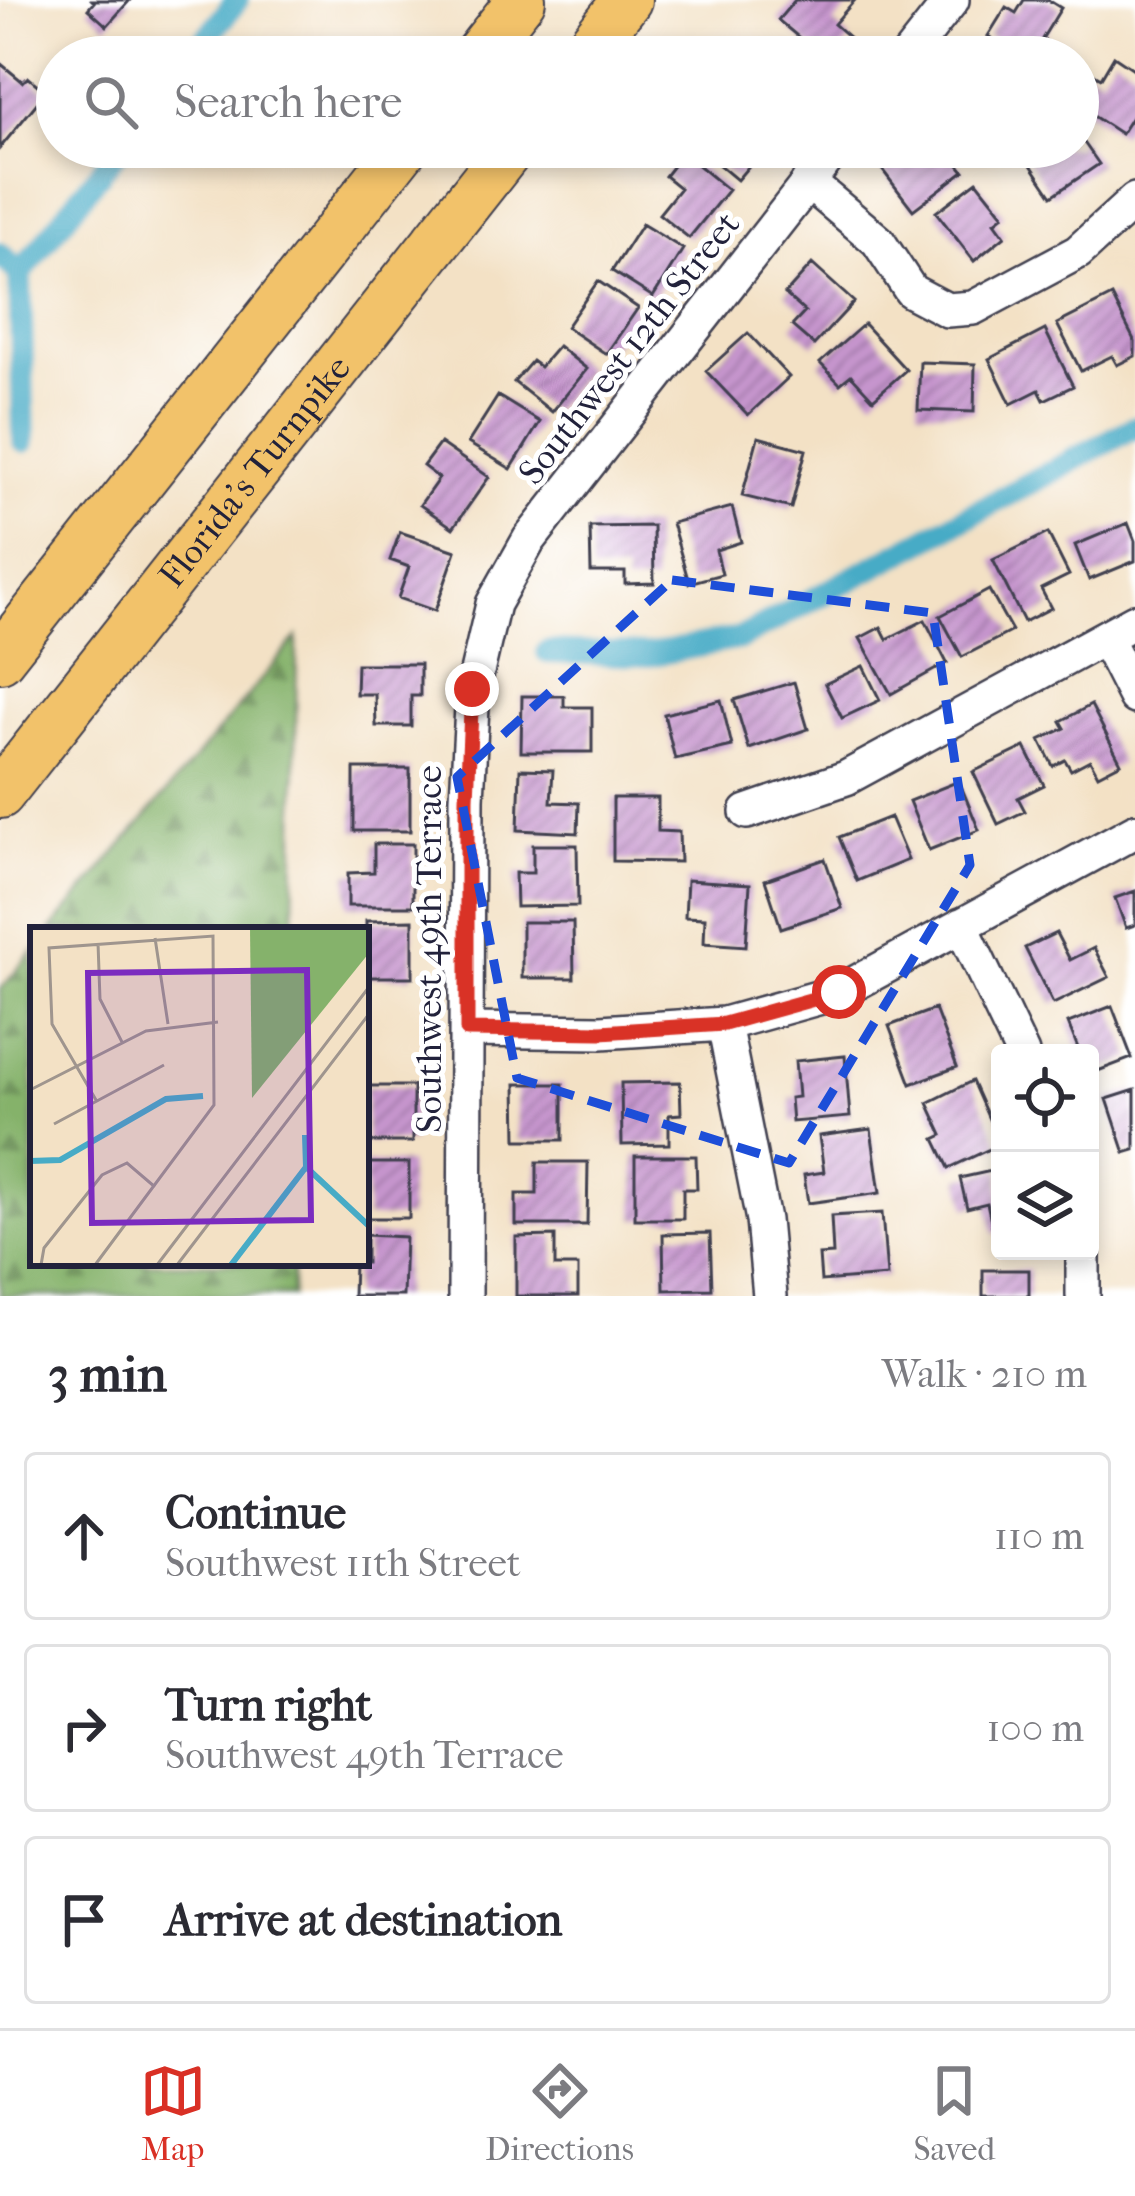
<!DOCTYPE html>
<html lang="en">
<head>
<meta charset="utf-8">
<style>
	body { margin:0; font-family:"IM FELL French Canon",serif; background:#f2f2f3; color:#2b2b33 }
	.controls { position:absolute; right:36px; bottom:36px; display:grid; overflow:hidden; border-radius:12px; box-shadow:0 6px 18px #0003 }
	.controls button { width:108px; height:108px; display:grid; place-items:center; padding:0; border:0; border-bottom:3px solid #e1e1e2; background:#fff; color:#2b2b33; font:60px sans-serif }
	.stop { position:absolute; width:36px; height:36px; margin:-27px; border:9px solid #d93025; border-radius:50%; background:#fff }
	.stop.end { background:#d93025; border-color:#fff; box-shadow:0 3px 12px #0008 }
	.list { margin:0; padding:0; list-style:none }
	h2 { display:flex; justify-content:space-between; align-items:center; height:156px; margin:0; padding:0 48px; font-size:51px }
	h2 small { font-size:39px; font-weight:400; color:#7c7c81 }
	.list li { display:grid; grid-template-columns:78px 1fr auto; gap:36px; align-items:center; box-sizing:border-box; height:168px; margin:0 24px 24px; padding:0 24px; border:3px solid #e1e1e2; border-radius:12px }
	.list b { display:block; font-size:45px; white-space:nowrap }
	.list p { margin:0; font-size:39px; white-space:nowrap; color:#7c7c81 }
	.list em { font-size:39px; font-style:normal; color:#7c7c81 }
	.icon { flex:none; width:66px; height:66px; fill:none; stroke:currentColor; stroke-width:2; stroke-linecap:round; stroke-linejoin:round }
	.map { position:relative; flex:none; width:1135px; height:1296px; overflow:hidden }
	.search { position:absolute; background:#fff; box-shadow:0 6px 18px #0003; left:36px; right:36px; top:36px; height:132px; display:flex; align-items:center; gap:30px; box-sizing:border-box; padding:0 42px; border-radius:66px; color:#7c7c81; font-size:45px }
	.sheet { height:732px; background:#fff }
	nav { display:flex; justify-content:space-around; align-items:center; box-sizing:border-box; height:168px; border-top:3px solid #e1e1e2; background:#fff; font-size:33px; color:#7c7c81 }
	nav a { display:grid; justify-items:center; gap:6px }
	nav .on { color:#d93025 }
	.map>svg:first-child { display:block }
</style>
</head>
<body>
<div class="map">
<svg width="1135" height="1296" viewBox="0 0 1135 1296">
	<defs>
		<pattern id="forest-firs" width="22" height="20" patternUnits="userSpaceOnUse" patternTransform="scale(3)"><rect width="22" height="20" fill="#85b26b"/><path d="M5 1l3.5 6h-7zM16 11l3.5 6h-7z" fill="#6c9059"/></pattern>
		<pattern id="building-hatch" width="6" height="6" patternUnits="userSpaceOnUse" patternTransform="scale(3)"><rect width="6" height="6" fill="#c695cd"/><path d="M-1 1l2-2M0 6l6-6M5 7l2-2" fill="none" stroke="#a079a8"/></pattern>
	</defs>
	<rect width="100%" height="100%" fill="#fff"/>
	<filter id="ink" filterUnits="userSpaceOnUse"><feTurbulence type="fractalNoise" baseFrequency=".00833" numOctaves="2"/><feDisplacementMap in="SourceGraphic" scale="24" xChannelSelector="R" yChannelSelector="G"/><feConvolveMatrix kernelMatrix="1 2 1 2 8 2 1 2 1" color-interpolation-filters="sRGB"/></filter>
	<filter id="wash" filterUnits="userSpaceOnUse"><feTurbulence type="fractalNoise" baseFrequency=".004" numOctaves="4" result="noise"/><feDisplacementMap in="SourceGraphic" scale="48" xChannelSelector="R" yChannelSelector="G"/><feGaussianBlur stdDeviation="2.7" result="paint"/><feColorMatrix in="noise" values="0 0 0 0 0 0 0 0 0 0 0 0 0 0 0 0 0 1.4 0 .05"/><feComposite in="paint" operator="in"/></filter>
	<g filter="url(#wash)">
		<rect width="100%" height="100%" fill="#f3e1c5"/>
		<!-- forest -->
		<path fill="url(#forest-firs)" stroke="#546a53" stroke-width="3" d="M297,637l-3,293h-243z
			M33,951v312h259v33h-292v-306z"/>
		<g fill="none" stroke-linecap="round" stroke-linejoin="round">
			<!-- canal -->
			<path stroke="#47abc6" stroke-width="24" d="M192,57l45,-57
				M0,254l20,20 4,167
				M20,274l100,-127
				M548,652l102,3 91,-17 394,-211"/>
		</g>
		<g id="blocks">
			<!-- building -->
			<path fill="url(#building-hatch)" d="M92,0h38l-23,26 -19,-17 6,-7z
				M795,0h60l-21,24 17,15 -15,18h-14l-44,-37z
				M1024,0h24l13,8 -19,31 12,7 -6,11h-26l-34,-21 18,-29 10,6z
				M1114,56l21,14v42l-14,22 -43,-28v-24l8,-13 15,9z
				M0,63l23,19 5,-5 18,15 -46,56z
				M1078,134l21,30 -47,32 -27,-40 13,-9h40z
				M712,147h53l-28,33 -31,-26z
				M890,147h41l7,10 9,-7 17,21 -51,39 -39,-51z
				M683,153l45,37 -39,48 -30,-24 21,-26 -15,-12z
				M977,181l27,34 -9,7 10,14 -31,25 -38,-49z
				M642,224l41,25 -30,48 -41,-26z
				M812,264l42,38 -40,43 -22,-19 13,-14 -20,-18z
				M598,281l40,27 -32,46 -40,-27z
				M1112,296l23,46v14l-18,9 -5,-9 -31,15 -24,-47z
				M864,324l42,46 -33,29 -22,-24 -11,9 -20,-21z
				M1045,330l28,56 -29,14 -5,-10 -28,14 -22,-45z
				M748,333l41,44 -41,38 -42,-44z
				M558,346l29,23 -35,43 -38,-30 18,-21 8,6z
				M920,362l55,2 -1,48 -56,-2z
				M498,396l42,26 -29,47 -43,-26z
				M758,437l48,13 -15,58 -49,-12z
				M440,443l49,34 -36,51 -33,-23 19,-27 -16,-12z
				M732,507l9,35 -25,8 6,24 -33,9 -17,-60z
				M1128,523l7,18v20l-46,19 -14,-35z
				M653,526l1,57 -29,1v-12h-34l-1,-45z
				M400,532l56,19 -21,60 -37,-13 11,-31 -19,-7z
				M1048,533l21,42 -28,14 10,19 -27,14 -31,-62z
				M989,590l23,41 -50,26 -22,-41z
				M925,620l22,43 -56,31 -31,-56 21,-11 6,12z
				M357,664h63v32h-9v30h-35l-1,-32h-19z
				M863,666l17,34 -38,18 -17,-34z
				M794,682l14,47 -59,20 -15,-49z
				M522,696h42v11h28v45h-71z
				M721,700l11,46 -57,13 -11,-45z
				M1091,705l30,58 -23,12 -8,-15 -19,10 -6,-10 -12,6 -13,-26 25,-12 -4,-7z
				M1025,747l19,38 -26,13 7,13 -27,13 -25,-52z
				M354,769h56v62h-56z
				M520,769l33,1 -2,32 28,1 -1,30 -60,-3z
				M959,781l20,49 -50,20 -20,-49z
				M613,798h45v33l21,1 1,30 -67,-1z
				M890,817l18,43 -51,21 -18,-44z
				M374,844h39v62h-65v-33l26,-1z
				M533,845h44l1,61 -62,1 -1,-34h18z
				M825,859l17,49 -61,20 -16,-48z
				M687,880l63,4 -4,62 -42,-3 1,-25 -20,-1z
				M1135,891v34l-9,3 -11,-30z
				M413,920v57h-47v-56z
				M522,922h51l1,56h-52z
				M1056,933l14,27 24,-12 15,29 -56,27 -28,-56z
				M1112,1006l20,52 -42,16v-21h-10l-12,-30z
				M935,1009l22,58 -46,17 -22,-58z
				M845,1056l5,61 -58,5 -2,-24 8,-1 -3,-36z
				M972,1081l28,63 -51,24 -14,-29 8,-4 -15,-32z
				M680,1082l1,32 -12,1v29l-47,1 -1,-62z
				M516,1084h47v56h-46z
				M366,1086h47v56h-47z
				M1135,1090v60l-10,3 -18,-54z
				M871,1129l9,64 -72,10 -4,-28 20,-3 -5,-36z
				M635,1156h61l1,33h-14v30h-48z
				M537,1162h51l-1,63h-71v-31h21z
				M366,1163h43v55h-43z
				M1000,1169v63l-6,2 -7,-31 -20,5 -7,-30z
				M882,1213l5,63 -66,5 -2,-26 14,-1 -2,-38z
				M710,1233l2,56 -48,1 -1,-56z
				M366,1235l39,2 -2,59h-50l1,-33h12z
				M555,1236v30h23v30h-62v-59z
				M983,1270h46v26h-46z"/>
		</g>
	</g>
	<g filter="url(#ink)">
		<use href="#blocks" fill-opacity="0" stroke="#413f50" stroke-width="3"/>
		<g fill="none" stroke-linecap="round" stroke-linejoin="round">
			<!-- minor casing -->
			<g stroke="#413f50" stroke-width="38">
				<path id="minor" d="M907,57l45,-57
					M808,182l70,59 33,50 36,19 26,-2 105,-56 57,-52
					M1105,638l30,59
					M747,812l99,-34 289,-157
					M961,925l61,128
					M724,1024l39,196 7,76
					M467,1030l134,2 123,-8 115,-32 296,-161
					M465,1296l2,-498 6,-109 20,-85 36,-64 307,-393
					M1083,1296v-45"/>
			</g>
			<!-- highway casing -->
			<g stroke="#413f50" stroke-width="52">
				<g id="highway">
					<path d="M476,57l45,-57"/>
					<path d="M582,57l45,-57"/>
					<path d="M0,658l404,-511"/>
					<path id="s1" d="M0,794l511,-647"/>
				</g>
			</g>
			<!-- minor -->
			<use href="#minor" stroke="#fff" stroke-width="33"/>
			<!-- highway -->
			<use href="#highway" stroke="#f2c26a" stroke-width="48"/>
		</g>
	</g>
	<g fill="none" stroke-linecap="round" stroke-linejoin="round" filter="url(#ink)">
		<!-- route -->
		<path stroke="#d93025" stroke-width="15" d="M472,689l-5,109v232l134,2 123,-8 115,-32"/>
	</g>
	<!-- marked area -->
	<path fill="none" stroke="#1d4ed8" stroke-width="9" stroke-dasharray="24 15" stroke-linejoin="round" d="M672,580l261,33 37,252 -181,298 -272,-85 -60,-301z"/>
	<g text-anchor="middle" dominant-baseline="central" stroke-width="10" stroke-linejoin="round" paint-order="stroke">
		<!-- street labels -->
		<g font-size="36" fill="#22223b" stroke="#fff">
			<text transform="translate(629 348) rotate(-52)">Southwest 12th Street</text>
			<text stroke="none"><textPath href="#s1" startOffset="411">Florida's Turnpike</textPath></text>
			<text transform="translate(429 949) rotate(-90)">Southwest 49th Terrace</text>
		</g>
	</g>
	<!-- overview -->
	<g transform="translate(30 927)">
		<rect width="339" height="339" fill="#f3e1c5"/>
		<path d="M220,1h119v25l-117,145z" fill="#85b26b"/>
		<path fill="none" stroke="#47abc6" stroke-width="6" d="M275,208l1,32 63,59M0,234l30,-1 106,-61 37,-3M201,338l75,-98"/>
		<path fill="none" stroke="#9f958e" stroke-width="3" d="M125,11l13,86M68,16l2,56 23,45M0,163l116,-59 72,-9M24,197l110,-59M11,338l3,-17 58,-73 25,-12 28,24M65,338l119,-160 -1,-169 -164,12 3,76 44,76M127,338l212,-278M147,338l192,-251"/>
		<path fill="#7b2cbf" fill-opacity="0.15" stroke="#7b2cbf" stroke-width="6" d="M277,43l4,250 -219,3 -4,-250z"/>
		<rect width="339" height="339" fill="none" stroke="#22223b" stroke-width="6"/>
	</g>
</svg>
<div class="controls">
<button><svg class="icon" aria-label="locate" viewBox="0 0 24 24"><circle cx="12" cy="12" r="6"/><path d="M12 2v4M12 18v4M2 12h4M18 12h4"/></svg></button>
<button><svg class="icon" aria-label="layers" viewBox="0 0 24 24"><path d="M12 4l9 5-9 5-9-5zM3 14l9 5 9-5"/></svg></button>
</div>
<div class="stop" style="left:839px;top:992px"></div>
<div class="stop end" style="left:472px;top:689px"></div>
<div class="search"><svg class="icon" aria-label="search" viewBox="0 0 24 24"><circle cx="10" cy="10" r="6"/><path d="M15 15l6 6"/></svg>Search here</div>
</div>
<section class="sheet">
<h2>3 min<small>Walk · 210 m</small></h2>
<ul class="list">
<li><svg class="icon" aria-label="ahead" viewBox="0 0 24 24"><path d="M12 20V5M6 11l6-6 6 6"/></svg><div><b>Continue</b><p>Southwest 11th Street</p></div><em>110 m</em></li>
<li><svg class="icon" aria-label="right" viewBox="0 0 24 24"><path d="M7 20v-9h11M14 6l5 5-5 5"/></svg><div><b>Turn right</b><p>Southwest 49th Terrace</p></div><em>100 m</em></li>
<li><svg class="icon" aria-label="arrive" viewBox="0 0 24 24"><path d="M6 21V4h12l-3 4 3 4H6"/></svg><div><b>Arrive at destination</b></div></li>
</ul>
</section>
<nav>
<a class="on"><svg class="icon" aria-label="map" viewBox="0 0 24 24"><path d="M3 6l6-2 6 2 6-2v14l-6 2-6-2-6 2zM9 4v14M15 6v14"/></svg>Map</a>
<a><svg class="icon" aria-label="directions" viewBox="0 0 24 24"><path d="M12 3l9 9-9 9-9-9zM9 14v-3h6M13 9l2 2-2 2"/></svg>Directions</a>
<a><svg class="icon" aria-label="saved" viewBox="0 0 24 24"><path d="M7 4h10v16l-5-4-5 4z"/></svg>Saved</a>
</nav>
</body>
</html>
